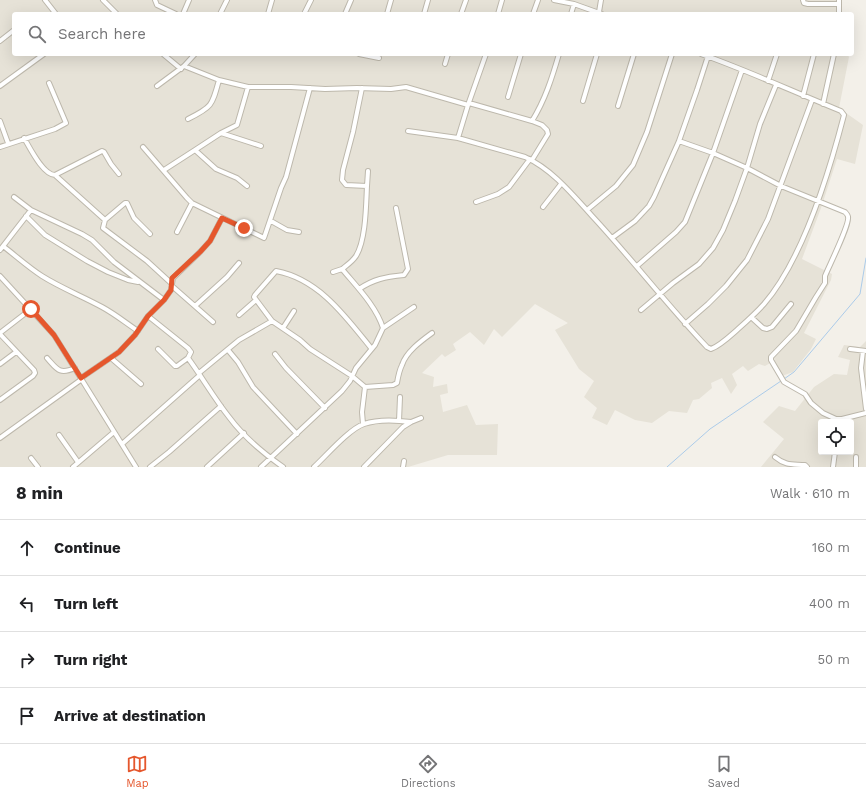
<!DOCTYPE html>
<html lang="en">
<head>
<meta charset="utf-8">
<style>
	body { margin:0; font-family:"Work Sans",sans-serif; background:#f2f2f2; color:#202124 }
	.controls { position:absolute; right:12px; bottom:12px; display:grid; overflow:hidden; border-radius:4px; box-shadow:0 4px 16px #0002 }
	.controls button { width:36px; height:36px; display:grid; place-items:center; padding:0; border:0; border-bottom:1px solid #e0e0e0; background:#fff; color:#202124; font:20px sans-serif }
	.stop { position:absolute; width:12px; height:12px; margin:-9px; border:3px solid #e5572d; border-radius:50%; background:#fff }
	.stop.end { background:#e5572d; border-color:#fff; box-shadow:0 1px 4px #0008 }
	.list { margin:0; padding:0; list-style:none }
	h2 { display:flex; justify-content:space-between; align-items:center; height:52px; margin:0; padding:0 16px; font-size:17px }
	h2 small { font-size:13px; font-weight:400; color:#757577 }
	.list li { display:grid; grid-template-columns:26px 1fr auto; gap:12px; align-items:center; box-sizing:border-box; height:56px; padding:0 16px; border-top:1px solid #e0e0e0 }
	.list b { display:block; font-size:15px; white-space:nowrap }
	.list em { font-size:13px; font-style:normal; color:#757577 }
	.icon { flex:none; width:22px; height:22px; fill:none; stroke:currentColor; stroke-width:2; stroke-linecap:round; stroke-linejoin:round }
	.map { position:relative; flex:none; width:866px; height:467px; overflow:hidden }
	.search { position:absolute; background:#fff; box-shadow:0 4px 16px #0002; left:12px; right:12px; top:12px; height:44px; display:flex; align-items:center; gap:10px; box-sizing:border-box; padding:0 14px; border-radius:4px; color:#757577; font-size:15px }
	.sheet { height:276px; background:#fff }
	nav { display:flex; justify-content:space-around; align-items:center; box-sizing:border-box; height:56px; border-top:1px solid #e0e0e0; background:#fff; font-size:11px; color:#757577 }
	nav a { display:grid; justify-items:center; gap:2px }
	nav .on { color:#e5572d }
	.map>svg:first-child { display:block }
</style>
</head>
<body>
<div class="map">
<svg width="866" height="467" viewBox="0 0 866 467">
	<rect width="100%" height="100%" fill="#f3f0e9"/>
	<!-- residential -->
	<path fill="#e6e2d7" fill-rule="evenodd" d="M0,0h838v14h-824v40h833l2,3 -10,51 24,17 -8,39 -18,-5 -16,49 -19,51 30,15 -1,6 -27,53 12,6 -5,10 -18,23 -14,5 -7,-15 -7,4 -6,-2 -11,7 -5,-5 -11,8 5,11 -6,9 -9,-16 -11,5 1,5 -13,11 -6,1 -6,13 -18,-2 -17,12 -17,-3 -20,-10 -8,15 -15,-7 5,-10 -13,-11 10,-16 -15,-12 -24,-39 13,-7 -33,-19 -33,33 -8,-8 -10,16 -14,-13 -17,12 3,6 -11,7 -3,-3 -20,19 12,4 -1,10 14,-3 1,9 -8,2 3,17 24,-7 9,20 22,-1 -1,31h-49l-40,12h-408z
		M866,341v126h-105l23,-28 -21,-17 16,-16 16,5 19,-24 20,-13 13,1 3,-15 -12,-3 6,-12 16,2zM821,422h30v30h-30z"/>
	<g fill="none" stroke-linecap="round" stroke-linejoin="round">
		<!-- stream -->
		<path stroke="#abcbe9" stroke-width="1" d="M784,379l10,-7 66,-78 6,-36
			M667,467l43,-38 71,-48"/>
		<!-- minor casing -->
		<g stroke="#bdb8ac" stroke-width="6">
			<path id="minor" d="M45,0l11,14
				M103,0l14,14
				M155,0l2,5 19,9
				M554,0l20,4 28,10
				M803,0l1,3 4,1h31
				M599,12l2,-12
				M183,14l6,-14
				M220,14l7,-14
				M268,14l4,-14
				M304,14l7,-14
				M345,14l6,-14
				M387,14l4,-14
				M424,14l4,-14
				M461,14l5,-14
				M498,14l4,-14
				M533,14l5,-14
				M571,14l3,-10
				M839,14v-14
				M0,41l14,-11
				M163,54l18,15
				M359,54l20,4
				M445,64l3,-10
				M184,66l35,14 29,7h43l34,2 32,-1 34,1 15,-2 62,18
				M768,81l9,-27
				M0,86l44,-32
				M157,86l27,-20 11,-12
				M803,96l11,-42
				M508,97l13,-43
				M583,101l14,-47
				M469,103l63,18 10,4 5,5 1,4 -16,26
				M823,104l11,-50
				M618,106l16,-52
				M188,119c24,-12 24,-13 31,-39
				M0,121l8,22
				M532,121c13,-21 20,-43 27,-67
				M408,131l50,7 67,19c27,12 48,38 68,60 39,42 74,88 114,130l4,2c10,-4 19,-13 27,-20 9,-8 18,-16 26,-25 39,-45 65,-131 80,-189l-3,-4c-47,-19 -92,-40 -140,-57
				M221,133l40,13
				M24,138c6,10 19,37 31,37l47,-24 2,1 7,12 8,10
				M458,138l10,-33 18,-51
				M679,141l34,12 34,15 34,18 64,26c1,1 3,3 3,5 2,7 -19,49 -23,59v7l-9,14 -20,34 -25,26v3l13,22 21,12 6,9 12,10 13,6h6l24,-6
				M0,147l55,-18 11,-6 -17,-40
				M143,147l44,51 5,5 72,35 17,-50 5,-11 24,-89
				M164,170l31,-20
				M55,175l50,45 -2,8 44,33 24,22
				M247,186l-10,-8 -21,-9 -21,-19 26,-17 16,-8 11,-38
				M367,186l1,-15
				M14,197l17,13 51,24 10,6 22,22 50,38
				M476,202l22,-8 11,-7 21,-28
				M543,207l18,-23
				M587,210l29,-24 17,-21 14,-33 25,-78
				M26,216l19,19 42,26 21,11 20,8 10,2
				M105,220l20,-17h2l7,15 16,16
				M271,221l16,9 12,2
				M177,232l15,-29
				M612,238l23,-17 14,-15 5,-9 25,-56 18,-51 11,-34
				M3,246c13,10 25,21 39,30 19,12 40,20 60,31 13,7 24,16 36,24
				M0,250l31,-40
				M637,266l39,-34 9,-10 28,-69 29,-83
				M342,269c5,-4 10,-7 14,-13 10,-16 10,-51 11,-70l-21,-1 -4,-5 1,-10 10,-38 9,-44
				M0,276l54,59 82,132
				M172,286l41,36
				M359,289c15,-10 26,-12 45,-14l4,-6 -12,-61
				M195,306l32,-29 12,-14
				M641,310l32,-27 26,-19 14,-16 10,-18 12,-29 12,-33 13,-44 16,-39
				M239,315l17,-15
				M148,316l40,32 3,4 -3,6c14,19 26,40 41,59 14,19 34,36 54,50
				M751,317l12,11 4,1 5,-2 19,-23
				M685,324l23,-20 18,-18 21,-26 21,-41 44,-119
				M283,328l11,-17
				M383,328l31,-21
				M0,333l31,-24
				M0,334l34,36 1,3 -2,3 -33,24
				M158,349l17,17h2l11,-8
				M850,349l16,2
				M228,350l10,12 15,25 44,47
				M863,351l-2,17 5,41
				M275,354l11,14 39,40
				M47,358c10,11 12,17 28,10
				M111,358l30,26
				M0,364l16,-12
				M199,373l40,-33 33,-19
				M81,378l38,-26 16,-17 13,-19 16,-16 7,-10 2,-12 27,-26 10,-11 12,-23
				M365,387l28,-2 4,-2c1,-6 2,-12 5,-18 4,-13 19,-24 30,-32
				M399,421l1,-24
				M363,424l-1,-12 3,-25 -13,-11 -42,-27 -10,-9 -28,-19 -18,-24 1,-2 21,-24c43,8 70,46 95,77
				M59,435l19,27
				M0,438l82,-59
				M122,444l78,-69
				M775,457c11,9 17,7 30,8l2,2
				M31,458l7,9
				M73,467l41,-35
				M150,467l19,-15 52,-46
				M207,467l37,-34
				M261,467l81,-76 8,-10 6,-13 19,-23 8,-17c-7,-22 -26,-41 -41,-59l-9,3
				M314,467c12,-11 35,-38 50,-43 14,-5 32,-4 47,-2
				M364,467l39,-40 8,-5 10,-4
				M403,467l1,-6
				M833,467l2,-15
				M856,467v-10"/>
		</g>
		<!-- minor -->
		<use href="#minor" stroke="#fff" stroke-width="4"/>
	</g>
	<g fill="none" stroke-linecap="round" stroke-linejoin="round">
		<!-- route -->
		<path stroke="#e5572d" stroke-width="5" d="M31,309l23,26 27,43 38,-26 16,-17 13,-19 16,-16 7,-10 1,-12 28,-26 10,-11 12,-23 22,10"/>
	</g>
</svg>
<div class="controls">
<button><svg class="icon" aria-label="locate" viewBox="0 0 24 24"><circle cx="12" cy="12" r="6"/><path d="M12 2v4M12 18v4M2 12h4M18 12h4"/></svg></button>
</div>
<div class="stop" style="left:31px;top:309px"></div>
<div class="stop end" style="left:244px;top:228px"></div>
<div class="search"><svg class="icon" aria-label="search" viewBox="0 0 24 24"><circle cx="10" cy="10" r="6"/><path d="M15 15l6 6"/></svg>Search here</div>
</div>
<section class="sheet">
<h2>8 min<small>Walk · 610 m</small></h2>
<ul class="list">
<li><svg class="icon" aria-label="ahead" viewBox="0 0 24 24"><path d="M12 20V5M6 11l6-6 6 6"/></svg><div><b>Continue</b></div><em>160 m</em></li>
<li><svg class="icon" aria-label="left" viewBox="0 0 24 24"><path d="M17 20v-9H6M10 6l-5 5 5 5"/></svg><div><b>Turn left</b></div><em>400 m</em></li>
<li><svg class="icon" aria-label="right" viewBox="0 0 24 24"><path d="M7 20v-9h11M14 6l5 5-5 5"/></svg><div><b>Turn right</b></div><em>50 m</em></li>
<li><svg class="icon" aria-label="arrive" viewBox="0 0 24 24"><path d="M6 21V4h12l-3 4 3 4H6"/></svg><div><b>Arrive at destination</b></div></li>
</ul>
</section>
<nav>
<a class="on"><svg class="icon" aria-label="map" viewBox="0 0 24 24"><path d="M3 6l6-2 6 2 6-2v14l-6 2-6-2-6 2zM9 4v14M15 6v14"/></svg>Map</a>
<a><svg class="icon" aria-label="directions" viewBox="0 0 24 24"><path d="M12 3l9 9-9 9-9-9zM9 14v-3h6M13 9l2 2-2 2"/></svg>Directions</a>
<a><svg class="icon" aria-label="saved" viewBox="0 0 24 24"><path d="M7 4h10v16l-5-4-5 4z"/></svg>Saved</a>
</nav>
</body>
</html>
